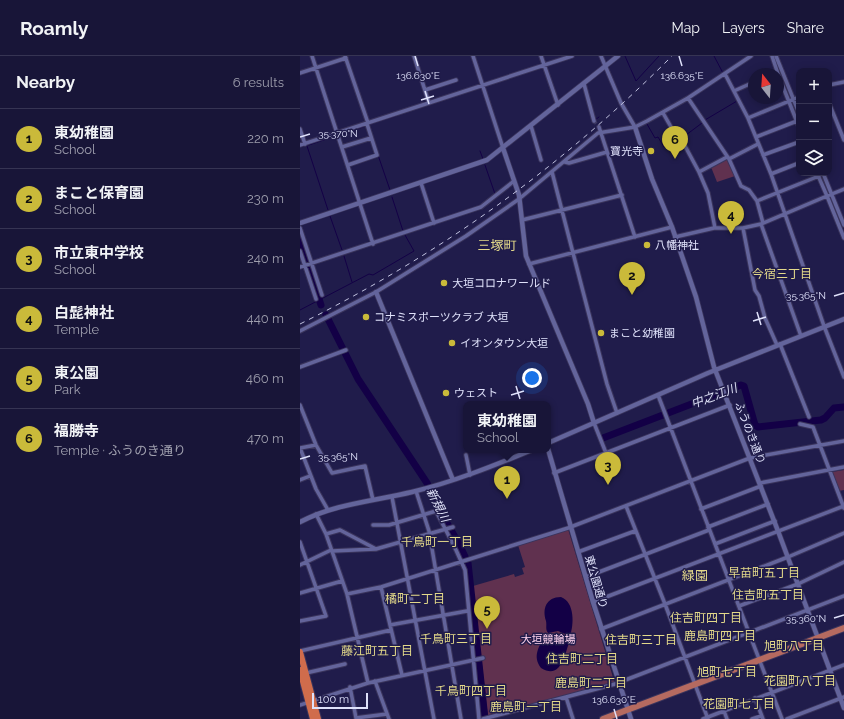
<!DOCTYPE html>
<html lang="en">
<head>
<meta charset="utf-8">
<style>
	body { margin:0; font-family:Raleway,"Noto Sans JP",sans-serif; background:#252243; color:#f1f3f6 }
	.controls { position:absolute; right:12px; top:12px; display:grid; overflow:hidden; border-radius:8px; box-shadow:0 2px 10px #0003 }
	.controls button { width:36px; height:36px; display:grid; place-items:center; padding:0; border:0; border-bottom:1px solid #363453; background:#181538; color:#f1f3f6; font:20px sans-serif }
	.compass { position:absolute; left:448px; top:12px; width:36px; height:36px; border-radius:50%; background:#181538; box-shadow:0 2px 10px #0003; rotate:343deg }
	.scale { position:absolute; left:12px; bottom:10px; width:56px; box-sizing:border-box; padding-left:4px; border:2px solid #dfe1fa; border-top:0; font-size:11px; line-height:14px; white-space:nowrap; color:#dfe1fa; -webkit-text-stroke:3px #201c4b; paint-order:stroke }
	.you { position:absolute; left:232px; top:322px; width:14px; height:14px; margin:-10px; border:3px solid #fff; border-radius:50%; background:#1a73e8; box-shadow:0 0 0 6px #1a73e833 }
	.badge { display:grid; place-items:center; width:26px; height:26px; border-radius:50%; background:#caba3a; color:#111; font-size:13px; font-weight:700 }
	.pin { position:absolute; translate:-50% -33px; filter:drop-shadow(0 1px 2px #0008) }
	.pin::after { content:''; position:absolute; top:21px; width:14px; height:12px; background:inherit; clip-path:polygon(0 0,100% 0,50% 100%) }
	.popup { position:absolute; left:163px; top:345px; width:88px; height:52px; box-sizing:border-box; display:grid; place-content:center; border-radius:8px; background:#181538; filter:drop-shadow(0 1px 3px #0005); font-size:13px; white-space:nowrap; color:#9f9fae }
	.popup b { font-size:15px; color:#f1f3f6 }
	.popup::after { content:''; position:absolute; left:50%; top:100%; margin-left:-8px; border:8px solid transparent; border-top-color:#181538 }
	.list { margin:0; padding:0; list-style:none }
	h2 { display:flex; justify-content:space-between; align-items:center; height:52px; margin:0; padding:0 16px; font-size:17px }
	h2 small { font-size:13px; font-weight:400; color:#9f9fae }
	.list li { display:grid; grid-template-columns:26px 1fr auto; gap:12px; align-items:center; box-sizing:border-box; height:60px; padding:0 16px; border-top:1px solid #363453 }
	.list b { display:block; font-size:15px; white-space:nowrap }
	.list p { margin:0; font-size:13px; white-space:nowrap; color:#9f9fae }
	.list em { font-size:13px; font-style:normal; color:#9f9fae }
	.icon { flex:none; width:22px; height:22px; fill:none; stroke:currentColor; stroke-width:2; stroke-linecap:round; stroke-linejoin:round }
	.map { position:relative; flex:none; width:544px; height:663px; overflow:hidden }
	header { display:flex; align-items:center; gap:24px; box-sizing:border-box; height:56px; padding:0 20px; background:#181538; border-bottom:1px solid #363453 }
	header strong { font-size:19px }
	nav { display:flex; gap:22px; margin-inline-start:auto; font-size:14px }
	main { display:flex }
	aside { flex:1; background:#181538 }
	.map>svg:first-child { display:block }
</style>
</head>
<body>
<header>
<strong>Roamly</strong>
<nav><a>Map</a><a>Layers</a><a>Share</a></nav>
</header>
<main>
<aside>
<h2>Nearby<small>6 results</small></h2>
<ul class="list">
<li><span class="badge">1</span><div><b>東幼稚園</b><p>School</p></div><em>220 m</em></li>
<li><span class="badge">2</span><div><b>まこと保育園</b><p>School</p></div><em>230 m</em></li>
<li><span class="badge">3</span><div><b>市立東中学校</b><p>School</p></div><em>240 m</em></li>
<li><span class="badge">4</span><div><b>白髭神社</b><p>Temple</p></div><em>440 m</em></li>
<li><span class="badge">5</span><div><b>東公園</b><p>Park</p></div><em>460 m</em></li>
<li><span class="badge">6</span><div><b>福勝寺</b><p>Temple · ふうのき通り</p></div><em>470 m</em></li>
</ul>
</aside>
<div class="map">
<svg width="544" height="663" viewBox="0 0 544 663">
	<rect width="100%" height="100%" fill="#201c4b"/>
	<!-- green -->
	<path fill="#60314f" d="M427,103l8,17 -18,6 -6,-15z
		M544,414v20l-5,1 -7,-19z
		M268,473l47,155 -127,33 -15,-131 41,-12 1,3 9,-3 -2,-6 3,-1 -7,-22z"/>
	<!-- water -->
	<path fill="#130046" d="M261,541c14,5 13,28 9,39l-12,-5 -10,2c-3,-4 -1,-7 -2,-12 -4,-12 0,-24 15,-24z
		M246,579l7,1 2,2h12l3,2c-5,12 -8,41 -29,28 -9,-12 -2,-22 5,-33z"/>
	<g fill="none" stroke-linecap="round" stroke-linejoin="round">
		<!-- stream -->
		<path stroke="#130046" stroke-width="1" d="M171,0l9,27
			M325,0l11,25 23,-25
			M414,0l9,17
			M475,2l2,7
			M479,12l11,30
			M465,18l10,-4
			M448,27l6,-3
			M435,32l5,-2
			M182,33l9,28
			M493,49l6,15
			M295,64l4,-3
			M405,64l32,-19 -6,-11
			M70,68l26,-8
			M347,68l8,14 3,-1 6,10 14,-6
			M40,79l23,-8
			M382,82l20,-15
			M9,89l26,-9
			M7,90l21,64
			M180,95l3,8
			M78,99l12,35
			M185,109l10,29
			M520,117l8,20
			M92,141l11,34
			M531,142l13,34
			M30,160l12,34
			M44,200l8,26
			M0,254l69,-36 4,1 41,-24 -9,-16"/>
		<!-- river -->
		<path stroke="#130046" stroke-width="7" d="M0,184l21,65
			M26,259l32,64 69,104 9,21 23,40 9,19 17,156
			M303,382l138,-53 3,1 11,39 3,2 63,-7 4,-2 9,-10 10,-1"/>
		<!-- minor-tunnel -->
		<path stroke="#3d3a65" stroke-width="3.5" stroke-dasharray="3.5 2" stroke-linecap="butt" d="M294,65l5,6"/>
		<!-- minor casing -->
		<g stroke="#3a345c" stroke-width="5.5">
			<path id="minor" d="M12,0l61,188
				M45,0l23,67
				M114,0l15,47
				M173,0l30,92
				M241,0l17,49
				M301,0l20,47 14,24
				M472,0l6,18
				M476,0l23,57
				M0,17l46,-15
				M425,18l23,44 23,56 53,152 20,51
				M469,18l8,-2
				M478,18l21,53
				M284,28l10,37
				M529,29l15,-3
				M125,34l31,-10
				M434,35l20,-9
				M388,42l41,61 12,27 8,4 8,11 6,22
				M529,47l15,37
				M363,57l12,21 10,12 14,26 28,-15
				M448,62l51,-21
				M231,70l10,34
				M299,71l36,110
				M0,73l5,15
				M456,81l41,-16
				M0,89l272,-89
				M42,91l29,-9
				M463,99l36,-13
				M429,103l29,-15
				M265,106l4,1 38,-11
				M48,109l29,-10 -10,-31
				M252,116l55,212 10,29
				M399,116l9,21 7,35
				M517,117l10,23 17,-7
				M523,117l21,52
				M471,118l28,-11
				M121,127l13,40
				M457,145l62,-25
				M222,164l100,-25
				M461,168l40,112
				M0,172l22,67
				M375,181l39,-9h29
				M0,195l16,48
				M229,208l143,-37
				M0,211l181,-60 33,-26
				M0,275l76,-39 90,-56 53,-37 79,-66 37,-6 12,-6 41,-23 63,-42
				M480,288l29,73
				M477,289l-12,-27 -6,-22 -4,-6 -12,-62 18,-4 66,-28 17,42
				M0,311l46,-17
				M358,339l124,324
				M0,349l16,40 16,28 33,-7 8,34
				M294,367l12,30
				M500,368l13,3 31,81
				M0,392l16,41 12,21
				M0,392l16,-3
				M166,399l4,20
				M254,417l176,-68
				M0,424l10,-4
				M460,427l84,-16
				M116,435l13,40 32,188
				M92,441l42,222
				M326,450l39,98 43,115
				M401,453l60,-23
				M16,458l10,20 21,60 21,89
				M73,469h16l47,-14 20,39 9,20 14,149
				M408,471l60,-23
				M26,478l14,-4 36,19
				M0,486l26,74 -26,5
				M415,488l60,-23
				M32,495l44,-2 77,-22
				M278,496l57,-21
				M0,509l31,-15
				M286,521l123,-47
				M81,531l21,88
				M0,537l42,-12
				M47,538l34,-7 187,-59 182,-70 94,-17
				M293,546l251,-96
				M439,550l59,-22 46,-22
				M90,569l77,-14
				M301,573l187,-72 56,-24
				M0,595l91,-21
				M6,617l39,-9
				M75,625l14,38
				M50,631l6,31 31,-4
				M266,641l7,22
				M455,642l8,21
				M0,649l68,-22 115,-25
				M424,655l3,8
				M183,663l132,-35 229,-88
				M403,663l141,-54
				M452,663l9,-3
				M487,663l57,-22"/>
		</g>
		<!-- tertiary casing -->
		<g stroke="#3a345c" stroke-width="6">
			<path id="tertiary" d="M335,71l17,52 20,48 24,70 18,70 64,164 66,177
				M203,92l16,47 7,61 62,148 6,19
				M0,167l187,-63 131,-104
				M76,236l77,188
				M248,387l160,-70 136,-54
				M248,393l45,153 38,117
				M0,466c34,-18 74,-21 112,-30 41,-10 81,-26 120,-42"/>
		</g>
		<!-- primary casing -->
		<g stroke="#3a345c" stroke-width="8">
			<path id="primary" d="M303,663l241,-91"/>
		</g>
		<!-- trunk casing -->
		<g stroke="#3a345c" stroke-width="8">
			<path id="trunk" d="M0,596l18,67
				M0,614l13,49"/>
		</g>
		<!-- minor -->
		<use href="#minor" stroke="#63649b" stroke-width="3.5"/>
		<!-- tertiary -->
		<use href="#tertiary" stroke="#63649b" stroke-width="4.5"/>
		<!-- primary -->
		<use href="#primary" stroke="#b56a60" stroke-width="6"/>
		<!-- trunk -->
		<use href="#trunk" stroke="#d06c4c" stroke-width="6"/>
		<!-- rail -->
		<path stroke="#c2c3e0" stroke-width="1" stroke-dasharray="5 5" stroke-linecap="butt" d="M0,268c142,-71 260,-156 372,-268"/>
	</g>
	<!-- ticks -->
	<path fill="none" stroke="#dfe1fa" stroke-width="1.5" d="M115,0l3,10M379,0l3,10M125,35l4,13M121,44l13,-4M0,81l10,-3M534,240l10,-3M457,256l4,13M453,265l13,-4M216,330l4,13M211,339l13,-4M0,403l10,-3M534,562l10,-3M314,653l3,10"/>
	<!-- markers -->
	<g fill="#caba3a" stroke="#201c4b" stroke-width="1.5">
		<circle cx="351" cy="95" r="4"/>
		<circle cx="347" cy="189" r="4"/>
		<circle cx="144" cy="227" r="4"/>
		<circle cx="66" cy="261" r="4"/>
		<circle cx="301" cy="277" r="4"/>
		<circle cx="152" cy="287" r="4"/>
		<circle cx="146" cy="337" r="4"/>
	</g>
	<g text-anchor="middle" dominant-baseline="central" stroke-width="3" stroke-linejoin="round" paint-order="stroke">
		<!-- poi labels -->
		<g font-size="11" fill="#dfe1fa" stroke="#201c4b" text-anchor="start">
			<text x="343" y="95" text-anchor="end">寶光寺</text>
			<text x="355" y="189">八幡神社</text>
			<text x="152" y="227">大垣コロナワールド</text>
			<text x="74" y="261">コナミスポーツクラブ 大垣</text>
			<text x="309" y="277">まこと幼稚園</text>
			<text x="160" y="287">イオンタウン大垣</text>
			<text x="154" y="337">ウェスト</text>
		</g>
		<!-- street labels -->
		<g font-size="11" fill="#dfe1fa" stroke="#201c4b">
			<text transform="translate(450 377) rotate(69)">ふうのき通り</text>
			<text transform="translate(296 526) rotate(74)">東公園通り</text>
		</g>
		<!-- park labels -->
		<g font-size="11" fill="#fed2ec" stroke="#201c4b">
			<text x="248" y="583">大垣競輪場</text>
		</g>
		<!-- neighbourhood labels -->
		<g font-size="12" fill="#e3d98a" stroke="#201c4b">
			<text x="482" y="218">今宿三丁目</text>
			<text x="137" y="486">千鳥町一丁目</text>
			<text x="464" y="517">早苗町五丁目</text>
			<text x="468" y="539">住吉町五丁目</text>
			<text x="115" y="543">橘町二丁目</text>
			<text x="406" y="562">住吉町四丁目</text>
			<text x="420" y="580">鹿島町四丁目</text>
			<text x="156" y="583">千鳥町三丁目</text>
			<text x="341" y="584">住吉町三丁目</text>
			<text x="494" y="590">旭町八丁目</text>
			<text x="77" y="595">藤江町五丁目</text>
			<text x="282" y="603">住吉町二丁目</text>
			<text x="427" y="616">旭町七丁目</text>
			<text x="500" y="625">花園町八丁目</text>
			<text x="291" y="627">鹿島町二丁目</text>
			<text x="171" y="635">千鳥町四丁目</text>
			<text x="439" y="648">花園町七丁目</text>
			<text x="226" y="651">鹿島町一丁目</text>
		</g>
		<!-- water labels -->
		<g font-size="12" font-style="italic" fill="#e0e2f8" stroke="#201c4b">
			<text transform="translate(414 340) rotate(-21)">中之江川</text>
			<text transform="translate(138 449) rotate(63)">新規川</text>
		</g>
		<!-- quarter labels -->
		<g font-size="13" fill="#e3d98a" stroke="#201c4b">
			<text x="197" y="189">三塚町</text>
			<text x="395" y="519">緑園</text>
		</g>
	</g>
	<g font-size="10" text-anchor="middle" fill="#dfe1fa" stroke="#201c4b" stroke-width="3" stroke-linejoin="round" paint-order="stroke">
		<text x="118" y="23">136.630°E</text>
		<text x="382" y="23">136.635°E</text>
		<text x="38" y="81">35.370°N</text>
		<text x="506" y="243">35.365°N</text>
		<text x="38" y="404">35.365°N</text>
		<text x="506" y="566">35.360°N</text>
		<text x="314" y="647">136.630°E</text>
	</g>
</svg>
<div class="controls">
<button>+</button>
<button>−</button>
<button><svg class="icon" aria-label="layers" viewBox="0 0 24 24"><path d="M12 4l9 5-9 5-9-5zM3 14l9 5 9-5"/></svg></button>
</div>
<svg class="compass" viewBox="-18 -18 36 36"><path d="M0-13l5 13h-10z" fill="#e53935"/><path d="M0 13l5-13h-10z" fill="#9f9fae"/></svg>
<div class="scale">100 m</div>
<div class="you"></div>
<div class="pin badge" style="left:207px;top:443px">1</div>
<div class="popup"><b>東幼稚園</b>School</div>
<div class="pin badge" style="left:332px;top:239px">2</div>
<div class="pin badge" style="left:308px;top:429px">3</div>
<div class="pin badge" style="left:431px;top:178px">4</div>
<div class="pin badge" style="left:187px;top:573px">5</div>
<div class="pin badge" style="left:375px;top:103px">6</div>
</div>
</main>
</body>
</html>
